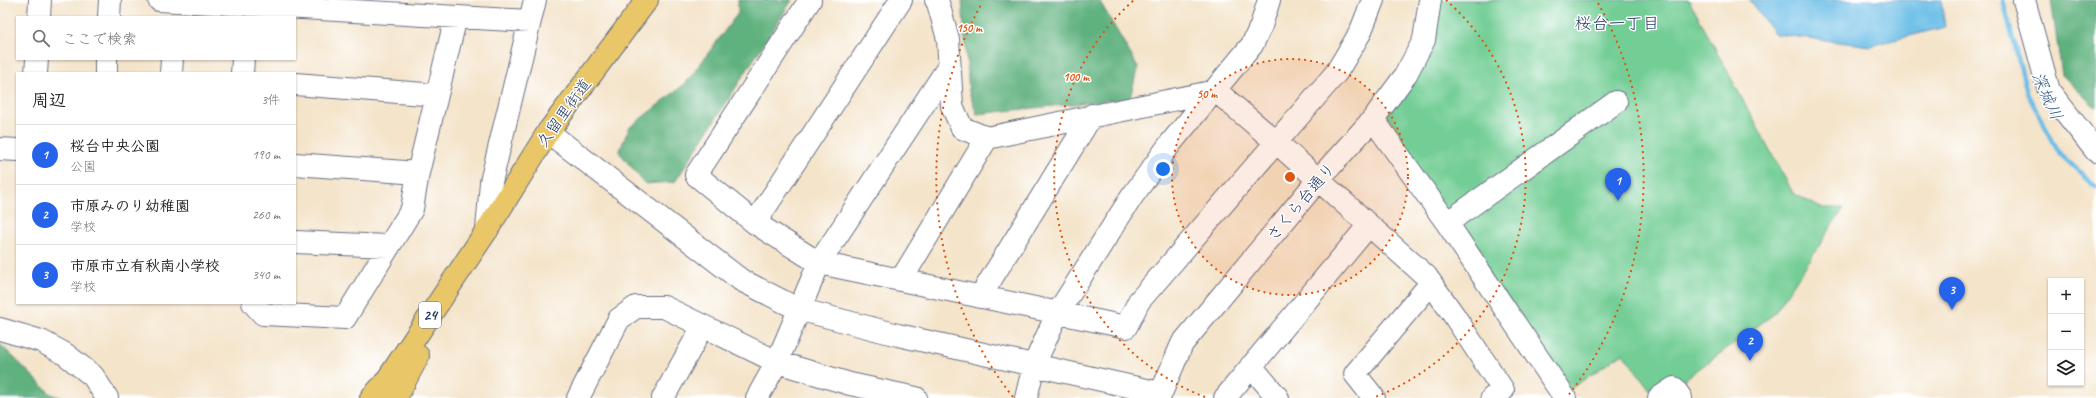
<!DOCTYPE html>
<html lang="ja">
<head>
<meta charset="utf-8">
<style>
	body { margin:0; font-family:Caveat,"Klee One",sans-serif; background:#f2f2f2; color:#222 }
	.controls { position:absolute; right:12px; bottom:12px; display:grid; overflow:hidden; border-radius:0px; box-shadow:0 1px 3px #0004 }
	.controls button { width:36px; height:36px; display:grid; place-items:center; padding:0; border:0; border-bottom:1px solid #e0e0e0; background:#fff; color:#222; font:20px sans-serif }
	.you { position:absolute; left:1163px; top:169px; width:14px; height:14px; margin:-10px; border:3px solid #fff; border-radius:50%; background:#1a73e8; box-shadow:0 0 0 6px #1a73e833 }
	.badge { display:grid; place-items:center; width:26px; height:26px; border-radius:50%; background:#2563eb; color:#fff; font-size:13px; font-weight:700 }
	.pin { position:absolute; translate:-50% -33px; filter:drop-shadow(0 1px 2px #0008) }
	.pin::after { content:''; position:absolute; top:21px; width:14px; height:12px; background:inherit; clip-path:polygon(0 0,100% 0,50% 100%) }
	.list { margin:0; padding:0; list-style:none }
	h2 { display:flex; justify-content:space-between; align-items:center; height:52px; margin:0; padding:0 16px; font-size:17px }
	h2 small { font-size:13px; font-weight:400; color:#767676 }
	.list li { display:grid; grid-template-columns:26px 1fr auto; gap:12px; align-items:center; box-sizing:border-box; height:60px; padding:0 16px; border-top:1px solid #e0e0e0 }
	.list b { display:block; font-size:15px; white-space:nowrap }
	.list p { margin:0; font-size:13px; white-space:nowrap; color:#767676 }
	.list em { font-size:13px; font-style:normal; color:#767676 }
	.icon { flex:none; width:22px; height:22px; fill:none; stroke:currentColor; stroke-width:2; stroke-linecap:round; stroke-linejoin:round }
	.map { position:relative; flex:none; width:2096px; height:398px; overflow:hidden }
	.search { position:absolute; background:#fff; box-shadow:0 1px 3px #0004; left:16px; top:16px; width:280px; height:44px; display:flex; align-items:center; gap:10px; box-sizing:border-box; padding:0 14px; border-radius:0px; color:#767676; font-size:15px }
	.panel { position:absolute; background:#fff; box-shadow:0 1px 3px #0004; left:16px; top:72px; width:280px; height:232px; border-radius:0px }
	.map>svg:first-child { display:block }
</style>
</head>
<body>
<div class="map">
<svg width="2096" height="398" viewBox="0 0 2096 398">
	<rect width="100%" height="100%" fill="#fff"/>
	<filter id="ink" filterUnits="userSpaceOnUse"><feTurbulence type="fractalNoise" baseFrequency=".025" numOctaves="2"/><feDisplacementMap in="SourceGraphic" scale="8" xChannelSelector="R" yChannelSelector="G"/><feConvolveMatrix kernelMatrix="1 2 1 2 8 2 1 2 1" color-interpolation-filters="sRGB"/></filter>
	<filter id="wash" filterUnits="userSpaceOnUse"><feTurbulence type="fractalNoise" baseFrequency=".012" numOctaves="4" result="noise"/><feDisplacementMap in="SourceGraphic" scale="16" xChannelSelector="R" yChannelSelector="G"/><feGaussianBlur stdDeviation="0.9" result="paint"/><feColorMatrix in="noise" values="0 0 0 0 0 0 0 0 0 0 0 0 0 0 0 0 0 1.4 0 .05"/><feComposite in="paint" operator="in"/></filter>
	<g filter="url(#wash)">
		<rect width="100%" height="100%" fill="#f4e4ca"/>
		<!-- green -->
		<path fill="#73ce95" stroke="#477e7a" d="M1430,0h259l104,193 28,15h23l-70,106 -115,84h-3l-33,-45 -60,41 -190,-275 32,-43z"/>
		<!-- forest -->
		<path fill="#5eb17e" stroke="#3c706e" d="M738,0h54l-117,182 -30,2 -26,-32 10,-24 57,-45 52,-70z
			M962,0h137l39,67 -8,31 -153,16 -8,-22z
			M2051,0h45v108l-34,-33z
			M0,344l51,50 11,4h-62z"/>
		<!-- water -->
		<path fill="#6cbee7" stroke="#4476a2" d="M1749,0h192l4,27 -75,19 -95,-12z"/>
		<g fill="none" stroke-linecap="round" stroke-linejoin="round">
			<!-- stream -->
			<path stroke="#6cbee7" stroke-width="4.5" d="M2003,0l24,93 33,61 36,33"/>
		</g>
	</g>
	<g filter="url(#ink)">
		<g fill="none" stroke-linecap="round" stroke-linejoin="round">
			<!-- minor casing -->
			<g stroke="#676e84" stroke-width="24">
				<path id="minor" d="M159,0l371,21
					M810,0l-114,175 59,48 64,40 307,64 13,-26 197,-228 24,-40 13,-33
					M936,0l2,3 10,36 4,67 10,22 25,10 229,-47 60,51 150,134 27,38 50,76 -11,8
					M2024,0l25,91 47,60
					M39,17l1,-17
					M109,17l1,-17
					M36,73l1,-14
					M106,73v-14
					M171,73l1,-14
					M242,73l1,-14
					M295,84l142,11
					M1373,119l74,104 118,175
					M548,132l193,148 57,29 100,26 262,58
					M0,149l17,1
					M295,164l123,9
					M755,223l146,-223
					M1447,223l169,-121
					M487,230l4,-48 44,-182
					M295,242l93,4
					M901,280l86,-142
					M980,297l112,-182
					M253,303l10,11 82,4 67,-109 6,-36 38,-156
					M0,329l41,12 24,13 28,22 14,22
					M1251,366l27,32
					M578,398l41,-79 17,-12h28l113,55 73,22 66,14
					M663,398l40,-72
					M757,398l20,-36 42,-99 130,-197
					M1026,398l8,-33 23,-51 74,-116 39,-54 82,-99 9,-19 8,-26
					M1159,398l23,-54 136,-164 55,-61 32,-43 19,-36 6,-40
					M1225,398l144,-173
					M1374,398l-19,-24 76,-91
					M1659,398l15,-10 7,10"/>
			</g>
			<!-- major casing -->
			<g stroke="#676e84" stroke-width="24">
				<path id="major" d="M371,398l14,-15 102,-153 61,-98 99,-132
					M393,398l6,-6 19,-36"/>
			</g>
			<!-- minor -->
			<use href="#minor" stroke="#fff" stroke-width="22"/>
			<!-- major -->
			<use href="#major" stroke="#e9c769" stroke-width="22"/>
		</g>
	</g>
	<!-- distance rings -->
	<circle cx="1290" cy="177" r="118" fill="#de5710" fill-opacity=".12"/>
	<g fill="none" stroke="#de5710" stroke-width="2" stroke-dasharray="2 4">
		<circle cx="1290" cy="177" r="118"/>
		<path d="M1205 397A236 236 0 0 1 1134 0M1446 0A236 236 0 0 1 1375 397"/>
		<path d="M1013 397A354 354 0 0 1 982 3M1598 3A354 354 0 0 1 1567 397"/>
	</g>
	<g text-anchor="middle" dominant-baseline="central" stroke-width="3" stroke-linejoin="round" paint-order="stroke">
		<!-- shield labels -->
		<rect fill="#fff" stroke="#5f6d8e" stroke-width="1" x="419" y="302" width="22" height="26" rx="3"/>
		<g font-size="15" font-weight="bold" fill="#1b2f5e">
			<text x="430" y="315">24</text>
		</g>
		<!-- street labels -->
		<g font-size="16" fill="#1b2f5e" stroke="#fff">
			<text transform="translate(564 113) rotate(-54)">久留里街道</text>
			<text transform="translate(1301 202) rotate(-50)">さくら台通り</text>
		</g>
		<!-- neighbourhood labels -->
		<g font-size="17" fill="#1b2f5e" stroke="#fff">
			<text x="1617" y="23">桜台一丁目</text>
		</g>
		<!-- water labels -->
		<g font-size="17" font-style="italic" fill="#335a87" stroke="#fff">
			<text transform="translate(2047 96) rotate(66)">深城川</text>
		</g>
	</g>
	<circle cx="1290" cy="177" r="6" fill="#de5710" stroke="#fff" stroke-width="2"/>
	<g font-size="12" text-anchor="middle" font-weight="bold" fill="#de5710" stroke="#fff" stroke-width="3" stroke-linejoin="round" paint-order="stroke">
		<text x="969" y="32">150 m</text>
		<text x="1076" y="81">100 m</text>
		<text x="1207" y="98">50 m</text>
	</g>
</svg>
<div class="controls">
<button>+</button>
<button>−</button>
<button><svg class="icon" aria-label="layers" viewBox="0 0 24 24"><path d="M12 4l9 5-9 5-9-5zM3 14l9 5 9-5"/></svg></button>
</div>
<div class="you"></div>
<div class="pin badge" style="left:1618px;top:201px">1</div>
<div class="pin badge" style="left:1750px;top:361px">2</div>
<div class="pin badge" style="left:1952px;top:310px">3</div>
<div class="search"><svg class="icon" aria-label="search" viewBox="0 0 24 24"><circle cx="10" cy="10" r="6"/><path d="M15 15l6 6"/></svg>ここで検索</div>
<section class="panel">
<h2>周辺<small>3件</small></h2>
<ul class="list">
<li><span class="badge">1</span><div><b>桜台中央公園</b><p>公園</p></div><em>190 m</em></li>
<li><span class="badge">2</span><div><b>市原みのり幼稚園</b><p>学校</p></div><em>260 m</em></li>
<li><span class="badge">3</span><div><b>市原市立有秋南小学校</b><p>学校</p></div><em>340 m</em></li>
</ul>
</section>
</div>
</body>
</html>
